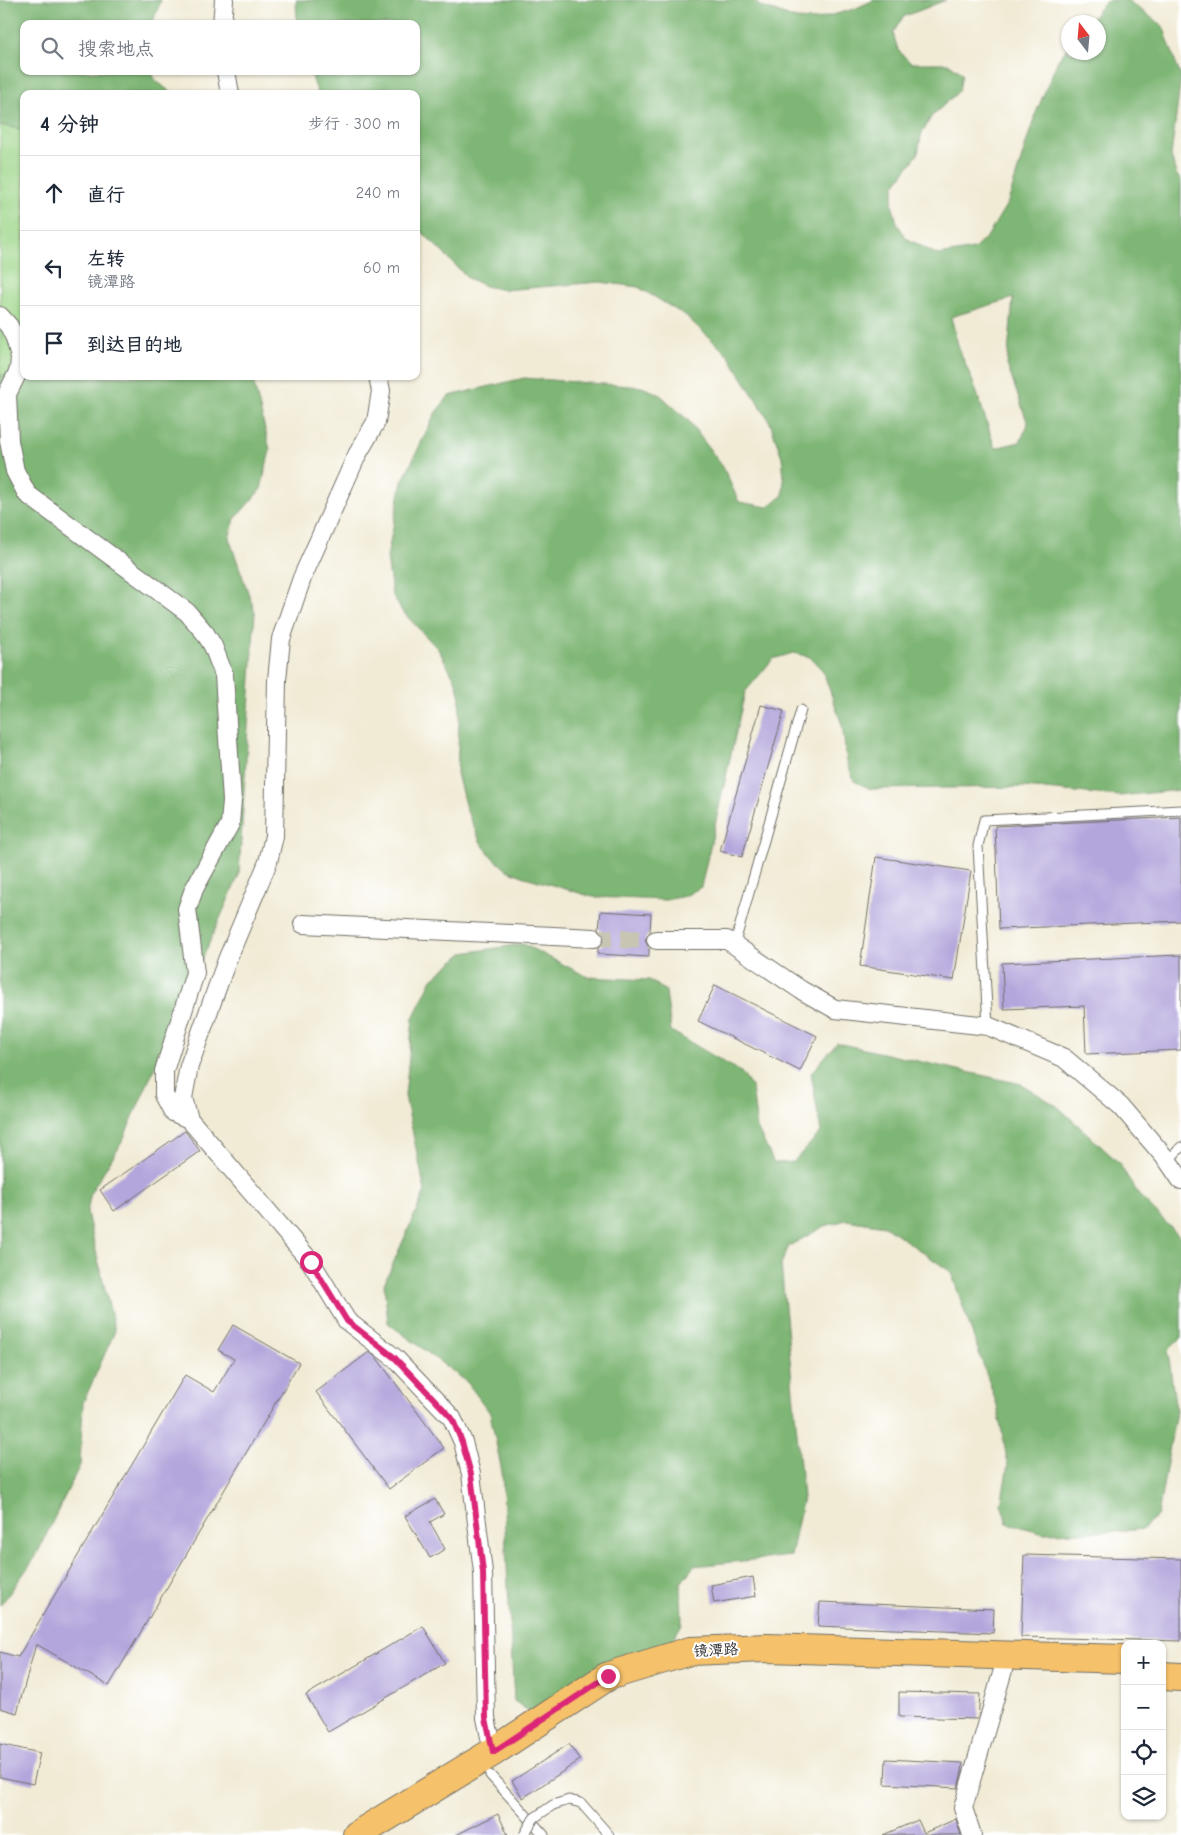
<!DOCTYPE html>
<html lang="zh">
<head>
<meta charset="utf-8">
<style>
	body { margin:0; font-family:"Comic Neue","LXGW WenKai TC",sans-serif; background:#f6f6f7; color:#1f2937 }
	.controls { position:absolute; right:15px; bottom:15px; display:grid; overflow:hidden; border-radius:10px; box-shadow:0 1px 4px #0004 }
	.controls button { width:45px; height:45px; display:grid; place-items:center; padding:0; border:0; border-bottom:1px solid #e0e1e3; background:#fff; color:#1f2937; font:25px sans-serif }
	.compass { position:absolute; left:1061px; top:15px; width:45px; height:45px; border-radius:50%; background:#fff; box-shadow:0 1px 4px #0004; rotate:344deg }
	.stop { position:absolute; width:15px; height:15px; margin:-11px; border:4px solid #db2777; border-radius:50%; background:#fff }
	.stop.end { background:#db2777; border-color:#fff; box-shadow:0 1px 5px #0008 }
	.list { margin:0; padding:0; list-style:none }
	h2 { display:flex; justify-content:space-between; align-items:center; height:65px; margin:0; padding:0 20px; font-size:21px }
	h2 small { font-size:16px; font-weight:400; color:#747a83 }
	.list li { display:grid; grid-template-columns:32px 1fr auto; gap:15px; align-items:center; box-sizing:border-box; height:75px; padding:0 20px; border-top:1px solid #e0e1e3 }
	.list b { display:block; font-size:19px; white-space:nowrap }
	.list p { margin:0; font-size:16px; white-space:nowrap; color:#747a83 }
	.list em { font-size:16px; font-style:normal; color:#747a83 }
	.icon { flex:none; width:28px; height:28px; fill:none; stroke:currentColor; stroke-width:2; stroke-linecap:round; stroke-linejoin:round }
	.map { position:relative; flex:none; width:1181px; height:1835px; overflow:hidden }
	.search { position:absolute; background:#fff; box-shadow:0 1px 4px #0004; left:20px; top:20px; width:400px; height:55px; display:flex; align-items:center; gap:12px; box-sizing:border-box; padding:0 18px; border-radius:10px; color:#747a83; font-size:19px }
	.panel { position:absolute; background:#fff; box-shadow:0 1px 4px #0004; left:20px; top:90px; width:400px; height:290px; border-radius:10px }
	.map>svg:first-child { display:block }
</style>
</head>
<body>
<div class="map">
<svg width="1181" height="1835" viewBox="0 0 1181 1835">
	<rect width="100%" height="100%" fill="#fff"/>
	<filter id="ink" filterUnits="userSpaceOnUse"><feTurbulence type="fractalNoise" baseFrequency=".02" numOctaves="2"/><feDisplacementMap in="SourceGraphic" scale="10" xChannelSelector="R" yChannelSelector="G"/><feConvolveMatrix kernelMatrix="1 2 1 2 8 2 1 2 1" color-interpolation-filters="sRGB"/></filter>
	<filter id="wash" filterUnits="userSpaceOnUse"><feTurbulence type="fractalNoise" baseFrequency=".0096" numOctaves="4" result="noise"/><feDisplacementMap in="SourceGraphic" scale="20" xChannelSelector="R" yChannelSelector="G"/><feGaussianBlur stdDeviation="1.12" result="paint"/><feColorMatrix in="noise" values="0 0 0 0 0 0 0 0 0 0 0 0 0 0 0 0 0 1.4 0 .05"/><feComposite in="paint" operator="in"/></filter>
	<g filter="url(#wash)">
		<rect width="100%" height="100%" fill="#f1ebd5"/>
		<!-- green -->
		<path fill="#9dd588" stroke="#64805a" d="M0,125l24,5v240l-24,6z"/>
		<!-- forest -->
		<path fill="#7eb674" stroke="#547050" fill-rule="evenodd" d="M0,0h161l-9,24h-128v47h128l2,8 19,15h-149v36l-24,-5z
			M296,0h457l7,6 36,13 19,1 39,-11 20,-9h72l-43,17 -10,16 5,17 13,13h37l14,10 -3,18 -28,26 -10,18 -3,19 -23,31 -3,19 5,19 9,15 32,17 36,-6 13,-12 21,-35 27,-87 23,-55 10,-13v5h30v-30h-9l15,-19 6,-3h17l36,26 18,51 -10,79 5,18 5,6v610l-62,6 -96,-9 -152,2 -17,-8 -7,-19 -5,-37 -19,-54 -13,-14 -17,-4 -20,6 -28,33 -44,195 -16,9 -19,4 -73,-3 -68,-20 -18,-7 -14,-12 -12,-15 -15,-34 -9,-36 3,-75 -4,-17 -18,-32 -37,-39 -9,-16 -5,-37 15,-75 34,-70 13,-16 75,-18 118,9 17,7 29,26 35,47 16,35 29,5 15,-12 1,-18 -2,-20 -13,-37 -41,-65 -42,-39 -48,-29 -38,-5 -96,8 -19,-4 -17,-8 -52,-52v-132h-98l-8,-23h106v-47h-119zM1013,298l-6,67 21,59 -8,18 -25,6 -20,-61 -16,-38 -8,-32z
			M24,370v6h228l18,74 -9,39 -26,30 -6,19 26,74 -16,263 -117,267 -31,50 -4,21 28,118 -32,72 -3,62 -45,93 -35,48v-1230z
			M523,944l65,33 61,3 17,11 5,40 70,41 11,16 5,40 17,35 19,-1 28,-30 -10,-59 26,-30 184,41 36,22 60,55 23,35 41,42v100l-13,13 8,60 -18,104 -15,14 -20,2 -79,2 -37,-10 -6,-19 7,-39 -11,-60 -46,-133 -66,-46 -39,-6 -21,6 -36,20 -8,18 22,233 -12,59 -97,10 -13,17 1,41 -10,17 -55,22 -87,49 -16,-11 -12,-229 -12,-59 -23,-31 -79,-59 -4,-39 41,-93 -20,-95 8,-78 19,-39 31,-26z"/>
		<g id="blocks">
			<!-- building -->
			<path fill="#b3a6dc" d="M761,705l23,6 -42,146 -22,-6z
				M1181,817v104l-182,8 -4,-103z
				M876,857l95,14 -17,109 -94,-14z
				M601,911l50,3 -1,17 -5,9 4,8v9l-51,-3v-6l5,-4 2,-5 -1,-5 -5,-5z
				M1181,955v95l-95,4 -2,-48 -80,3 -2,-46z
				M715,985l102,51 -17,35 -102,-50z
				M185,1131l15,20 -86,60 -14,-21z
				M233,1325l66,38 -190,323 -73,-42 -19,69 -17,-5v-56l18,5 167,-282 29,17 20,-33 -16,-9z
				M369,1352l7,5 68,91 -55,41 -73,-97z
				M435,1499l9,15 -14,8 15,27 -15,9 -25,-42z
				M1024,1555l157,4v82l-160,-4z
				M753,1577l3,19 -42,7 -3,-18z
				M820,1602l174,7 -1,24 -175,-7z
				M423,1626l22,37 -117,69 -22,-37z
				M899,1692l81,2 -2,25 -79,-2z
				M0,1744l40,9 -7,31 -33,-7z
				M569,1744l11,16 -57,38 -11,-17z
				M886,1759l77,4 -1,9 -4,16 -73,-4z
				M498,1814l10,21h-52z
				M956,1819l5,16h-78l35,-15 6,13z"/>
		</g>
	</g>
	<g filter="url(#ink)">
		<use href="#blocks" fill-opacity="0" stroke="#706e66" stroke-width="1"/>
		<g fill="none" stroke-linecap="round" stroke-linejoin="round">
			<!-- minor-tunnel -->
			<path stroke="#c9c5b3" stroke-width="18" stroke-dasharray="18 9" stroke-linecap="butt" d="M594,938l62,2"/>
			<!-- service casing -->
			<g stroke="#706e66" stroke-width="11">
				<path id="service" d="M734,946l67,-236
					M988,1026l-10,-180 6,-26 197,-10
					M1168,1161l13,-14
					M490,1775l54,60
					M553,1805l16,-5 12,3 28,32"/>
			</g>
			<!-- minor casing -->
			<g stroke="#706e66" stroke-width="20">
				<path id="minor" d="M222,24l2,-24
					M226,71l4,23
					M0,316l9,10 6,12 5,19 -1,13 -12,24 2,47 6,30 12,23 160,118 18,21 8,13 11,29 8,126 -2,23 -36,65 -7,20 8,64 -31,98v24l9,17 16,7
					M378,376l3,15 -5,31 -19,33 -55,123 -21,61 -4,41 -3,156 -6,26 -41,98 -38,106 -6,32 6,21 122,143 36,59 48,37 57,60 11,24 8,32 12,98 3,146 7,34
					M303,924l291,14
					M656,940h71l74,50 34,19 153,17 76,32 57,48 47,55 13,19
					M972,1835l-9,-27 40,-138"/>
			</g>
			<!-- primary casing -->
			<g stroke="#706e66" stroke-width="30">
				<path id="primary" d="M1162,1676l19,1
					M357,1835l136,-83 115,-76 82,-25 77,-3 358,11"/>
			</g>
			<!-- service -->
			<use href="#service" stroke="#fff" stroke-width="9"/>
			<!-- minor -->
			<use href="#minor" stroke="#fff" stroke-width="18"/>
			<!-- primary -->
			<use href="#primary" stroke="#f5c16b" stroke-width="28"/>
			<!-- service-bridge casing -->
			<g stroke="#706e66" stroke-width="11" stroke-linecap="butt">
				<path id="service-bridge" d="M524,1835l10,-17 19,-13"/>
			</g>
			<!-- service-bridge -->
			<use href="#service-bridge" stroke="#fff" stroke-width="9"/>
		</g>
	</g>
	<g fill="none" stroke-linecap="round" stroke-linejoin="round" filter="url(#ink)">
		<!-- route -->
		<path stroke="#db2777" stroke-width="6" d="M311,1262l36,59 48,37 57,60 10,24 9,32 12,98 3,146 7,34 115,-76"/>
	</g>
	<g text-anchor="middle" dominant-baseline="central" stroke-width="4" stroke-linejoin="round" paint-order="stroke">
		<!-- street labels -->
		<g font-size="15" fill="#2b2b2b" stroke="#fff">
			<text transform="translate(716 1650) rotate(-3)">镜潭路</text>
		</g>
	</g>
</svg>
<div class="controls">
<button>+</button>
<button>−</button>
<button><svg class="icon" aria-label="locate" viewBox="0 0 24 24"><circle cx="12" cy="12" r="6"/><path d="M12 2v4M12 18v4M2 12h4M18 12h4"/></svg></button>
<button><svg class="icon" aria-label="layers" viewBox="0 0 24 24"><path d="M12 4l9 5-9 5-9-5zM3 14l9 5 9-5"/></svg></button>
</div>
<svg class="compass" viewBox="-18 -18 36 36"><path d="M0-13l5 13h-10z" fill="#e53935"/><path d="M0 13l5-13h-10z" fill="#747a83"/></svg>
<div class="stop" style="left:311px;top:1262px"></div>
<div class="stop end" style="left:608px;top:1676px"></div>
<div class="search"><svg class="icon" aria-label="search" viewBox="0 0 24 24"><circle cx="10" cy="10" r="6"/><path d="M15 15l6 6"/></svg>搜索地点</div>
<section class="panel">
<h2>4 分钟<small>步行 · 300 m</small></h2>
<ul class="list">
<li><svg class="icon" aria-label="ahead" viewBox="0 0 24 24"><path d="M12 20V5M6 11l6-6 6 6"/></svg><div><b>直行</b></div><em>240 m</em></li>
<li><svg class="icon" aria-label="left" viewBox="0 0 24 24"><path d="M17 20v-9H6M10 6l-5 5 5 5"/></svg><div><b>左转</b><p>镜潭路</p></div><em>60 m</em></li>
<li><svg class="icon" aria-label="arrive" viewBox="0 0 24 24"><path d="M6 21V4h12l-3 4 3 4H6"/></svg><div><b>到达目的地</b></div></li>
</ul>
</section>
</div>
</body>
</html>
